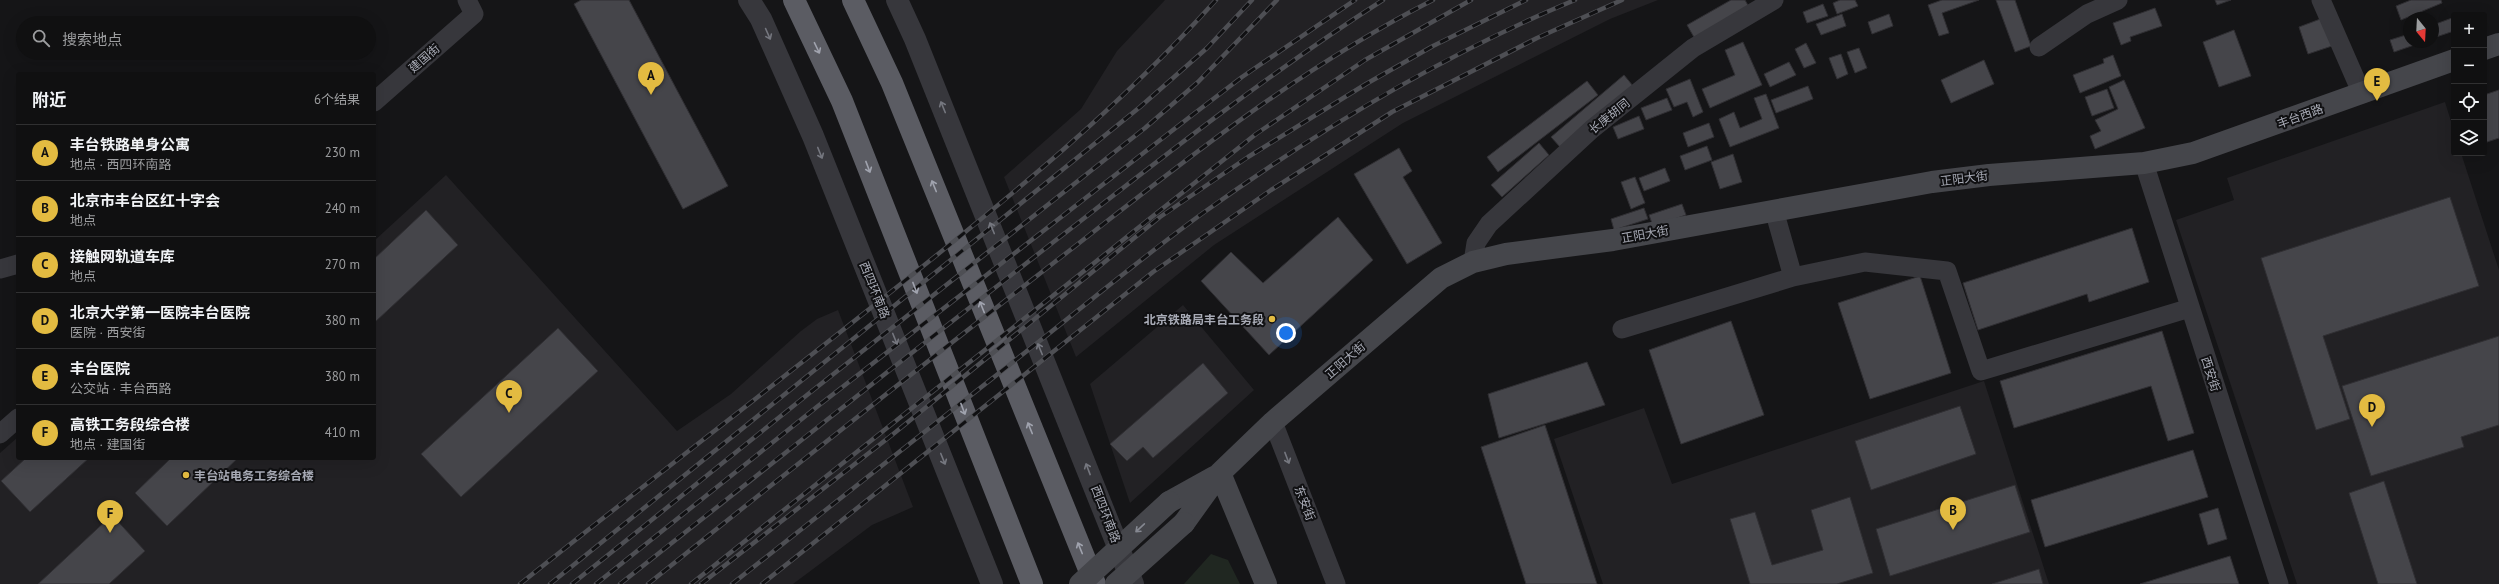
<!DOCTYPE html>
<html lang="zh">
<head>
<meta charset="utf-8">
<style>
	body { margin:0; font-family:"PT Sans","Noto Sans SC",sans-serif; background:#19191a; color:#f1f3f6 }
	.controls { position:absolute; right:12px; top:12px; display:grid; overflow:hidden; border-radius:4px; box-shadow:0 4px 16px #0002 }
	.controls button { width:36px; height:36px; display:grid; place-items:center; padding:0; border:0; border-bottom:1px solid #303031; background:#101011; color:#f1f3f6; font:20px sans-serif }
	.compass { position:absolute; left:2403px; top:12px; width:36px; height:36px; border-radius:50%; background:#101011; box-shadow:0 4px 16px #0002; rotate:162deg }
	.you { position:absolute; left:1286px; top:333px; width:14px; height:14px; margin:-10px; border:3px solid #fff; border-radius:50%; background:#1a73e8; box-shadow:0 0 0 6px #1a73e833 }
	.badge { display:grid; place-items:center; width:26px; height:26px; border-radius:50%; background:#e3bb41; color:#111; font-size:13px; font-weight:700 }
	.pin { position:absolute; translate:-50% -33px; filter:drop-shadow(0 1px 2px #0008) }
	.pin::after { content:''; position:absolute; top:21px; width:14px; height:12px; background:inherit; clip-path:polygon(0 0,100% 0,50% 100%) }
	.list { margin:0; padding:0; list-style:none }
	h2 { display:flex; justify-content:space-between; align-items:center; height:52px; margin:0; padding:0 16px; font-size:17px }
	h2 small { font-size:13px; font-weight:400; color:#9c9d9f }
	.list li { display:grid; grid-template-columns:26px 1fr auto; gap:12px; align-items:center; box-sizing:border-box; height:56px; padding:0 16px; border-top:1px solid #303031 }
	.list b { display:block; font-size:15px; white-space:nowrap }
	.list p { margin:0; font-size:13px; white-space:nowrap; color:#9c9d9f }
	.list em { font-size:13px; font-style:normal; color:#9c9d9f }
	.icon { flex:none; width:22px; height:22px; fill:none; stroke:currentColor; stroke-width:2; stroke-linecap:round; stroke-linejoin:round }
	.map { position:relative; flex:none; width:2499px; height:584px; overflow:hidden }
	.search { position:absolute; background:#101011; box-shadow:0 4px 16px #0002; left:16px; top:16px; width:360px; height:44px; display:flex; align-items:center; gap:10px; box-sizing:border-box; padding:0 14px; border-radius:22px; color:#9c9d9f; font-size:15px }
	.panel { position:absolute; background:#101011; box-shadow:0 4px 16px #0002; left:16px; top:72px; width:360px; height:388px; border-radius:4px }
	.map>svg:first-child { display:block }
</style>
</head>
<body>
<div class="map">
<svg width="2499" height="584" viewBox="0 0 2499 584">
	<rect width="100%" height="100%" fill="#151517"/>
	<!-- built -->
	<path fill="#222124" d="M1165,0h493l-48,19 -207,104 -189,122 -138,112 -72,-180 77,-68 36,-58z
		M2445,102l9,29v22h7l38,117v314h-202l-121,-364 58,-20 -7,-22z
		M446,175l231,256 54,-37 70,-63 16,-12 21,-9 75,197 -41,18 -79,59h-793v-131l18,-16v21h356v-217z
		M1183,305l71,85 -124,113 -40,-119z
		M1984,381l65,203h-446l-49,-145 90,-31 28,76z"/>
	<!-- green -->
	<path fill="#202721" d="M1211,554l17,6 12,24h-56z"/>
	<!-- building -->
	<path fill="#45454a" stroke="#302f33" d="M581,0h48l99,186 -45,23 -109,-205z
		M1731,0h14l4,7 -54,32 -8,-14z
		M1840,0h15l3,6 -21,8 -4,-11z
		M1942,0h37l-37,13 7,20 -10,3 -11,-31z
		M1996,0h19l16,46 -16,6z
		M2215,0h16l-14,5z
		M2411,0h30l1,3 -41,17 -5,-14z
		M1823,4l5,12 -21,7 -4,-11z
		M2155,8l7,18 -32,11 1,4 -10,4 -8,-22z
		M1842,14l4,12 -25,9 -5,-11z
		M1889,14l4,12 -21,8 -4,-12z
		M2323,18l9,28 -24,8 -9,-27z
		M2452,18l2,13 -21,7v-13z
		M2234,30l17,46 -32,11 -16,-45z
		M2409,34v8h14l-29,10 -4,-12z
		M1743,42l19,43 -52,23 -8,-19 33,-14 -10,-25z
		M1806,43l10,20 -12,5 -9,-19z
		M1859,48l8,20 -12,5 -8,-21z
		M1841,54l7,20 -11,5 -8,-21z
		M2113,55l8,21 -41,17 -7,-18 31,-12 -1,-4z
		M1984,60l10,24 -43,19 -10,-23z
		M1789,62l7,13 -26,12 -6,-13z
		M1624,75l9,11 -73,61 -9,-10z
		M1690,79l13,33 -10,5 -6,-15 -13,5 -8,-18z
		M2124,80l21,48 -50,21 -5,-13 11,-5 -6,-11 23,-11 -9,-22z
		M1587,81l11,14 -100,77 -11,-15z
		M1808,86l5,13 -37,14 -5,-13z
		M2107,89l7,19 -22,8 -7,-19z
		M2499,90v48l-15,5v-48z
		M1766,94l13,34 -49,19 -11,-28 15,-7 6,16 22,-9 -8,-21z
		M1667,98l5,12 -26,10 -5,-12z
		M1639,116l5,13 -26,10 -5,-12z
		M1709,123l5,14 -26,10 -5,-14z
		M1539,143l10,12 -47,42 -11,-12z
		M1707,146l5,14 -27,10 -5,-14z
		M1399,148l13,23 -9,6 39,66 -35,21 -53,-90z
		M1733,154l9,28 -22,7 -9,-27z
		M1665,168l5,13 -26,10 -5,-13z
		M1635,177l10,26 -14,6 -10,-27z
		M2450,197l29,89 -156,50 27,83 -34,11 -55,-172z
		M1682,204l4,11 -33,11 -4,-11z
		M1644,208l4,11 -34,11 -3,-11z
		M426,210l32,35 -84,78v-64z
		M1338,217l35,43 -104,95 -68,-74 30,-29 32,31z
		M2132,228l17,54 -60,20 -2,-8 -109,36 -15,-47z
		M1920,276l31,97 -81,26 -32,-96z
		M1731,321l33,94 -83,29 -32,-94z
		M558,328l40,43 -137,126 -40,-43z
		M2162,331l32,102 -26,8 -17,-55 -137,42 -14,-47z
		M2499,336v89l-38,12 3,10 -93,29 -29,-90z
		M1587,362l18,43 -106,33 -11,-44z
		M1203,363l25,30 -75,65 -10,-11 -16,14 -17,-17z
		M1960,406l16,48 -105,36 -16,-49z
		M1545,425l52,159h-71l-45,-137z
		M2193,450l15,47 -163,50 -14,-47z
		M26,458h63l-59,54 -29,-31z
		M171,458h67l-71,68 -32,-33z
		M2384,481l33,103h-39l-29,-91z
		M2015,485l15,47 -140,44 -14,-47z
		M1850,497l23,76 -36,11h-87l-20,-65 25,-7 17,53 51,-15 -12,-40z
		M2218,508l9,31 -19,6 -9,-31z
		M112,515l33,36 -36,33h-71z
		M2230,556l9,28h-99z
		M2039,569l4,15h-51z"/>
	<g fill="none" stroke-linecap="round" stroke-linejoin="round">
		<!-- minor -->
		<path stroke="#37373c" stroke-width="19" d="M2321,0l41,94
			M2039,47l48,-33 31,-14
			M374,102l100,-88 -7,-14
			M2144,163l135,421
			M1473,262l3,-19 13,-19 103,-95 101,-81 81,-48
			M0,269l18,-5
			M1793,277l72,-15 82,9 34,100 209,-63
			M1622,329l171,-52 -19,-67
			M1273,422l63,162
			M0,434l18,-16"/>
		<!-- tertiary -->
		<path stroke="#37373c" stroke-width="22" d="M749,0l12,19 52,117 179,448
			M897,0l18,39 218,545"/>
		<!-- secondary -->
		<path stroke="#45464b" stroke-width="22" d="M2484,49l15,-5
			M1220,473l46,111
			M1169,502l45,-25
			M1184,523l36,-50 53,-51 168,-144 32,-16 33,-8 107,-14 319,-58 57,-7 155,-12 49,-10 261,-93"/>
		<!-- trunk -->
		<path stroke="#5b5c63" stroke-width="22" d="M794,0l48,101 190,483
			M853,0l39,83 203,501"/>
		<!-- rail casing -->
		<g stroke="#4e4f54" stroke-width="4.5">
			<path id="rail" d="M520,584c125,-100 252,-197 377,-297 114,-91 221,-178 319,-287
				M550,584l590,-477 67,-59 45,-48
				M572,584l240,-193 333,-263 53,-46 79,-82
				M596,584l222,-178 373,-290 51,-39 113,-77
				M620,584c145,-116 290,-230 436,-344 107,-83 213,-167 327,-240
				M648,584c138,-111 277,-221 417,-330 118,-92 234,-186 368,-254
				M691,584l565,-450 109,-74 106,-60
				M701,584l191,-149 268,-218 88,-60 118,-73 67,-38 93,-46
				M732,584c100,-79 200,-158 300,-237 57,-45 113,-92 171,-134 117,-84 239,-158 372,-213
				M762,584l391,-312 118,-82 121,-78 145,-74 85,-38"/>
		</g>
		<!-- rail -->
		<use href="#rail" stroke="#101012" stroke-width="3" stroke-dasharray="9" stroke-linecap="butt"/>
		<!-- secondary-bridge -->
		<path stroke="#45464b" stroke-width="22" d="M1080,584l89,-82
			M1116,584l68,-61"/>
	</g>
	<!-- one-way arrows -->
	<defs><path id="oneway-shaft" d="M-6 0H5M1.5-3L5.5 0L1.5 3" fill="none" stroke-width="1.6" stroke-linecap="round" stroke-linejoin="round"/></defs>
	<g stroke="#75777f">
		<use href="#oneway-shaft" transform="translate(768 34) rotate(66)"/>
		<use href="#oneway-shaft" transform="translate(943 107) rotate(-112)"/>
		<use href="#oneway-shaft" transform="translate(820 153) rotate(68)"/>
		<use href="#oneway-shaft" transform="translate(992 228) rotate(-112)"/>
		<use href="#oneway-shaft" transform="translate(895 339) rotate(68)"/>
		<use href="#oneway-shaft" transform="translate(1040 349) rotate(-112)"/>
		<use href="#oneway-shaft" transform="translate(1287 458) rotate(69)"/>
		<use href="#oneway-shaft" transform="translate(943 459) rotate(68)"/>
		<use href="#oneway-shaft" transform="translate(1088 469) rotate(-111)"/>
	</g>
	<g stroke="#a0a3ae">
		<use href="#oneway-shaft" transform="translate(817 48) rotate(64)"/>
		<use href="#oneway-shaft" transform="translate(868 167) rotate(69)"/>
		<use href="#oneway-shaft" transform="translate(934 186) rotate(-112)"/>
		<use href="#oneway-shaft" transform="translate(915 288) rotate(69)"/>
		<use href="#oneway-shaft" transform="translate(982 307) rotate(-112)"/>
		<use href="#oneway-shaft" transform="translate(963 409) rotate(69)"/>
		<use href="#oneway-shaft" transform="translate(1030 428) rotate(-112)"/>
		<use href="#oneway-shaft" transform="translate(1080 548) rotate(-112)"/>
	</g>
	<use stroke="#858891" href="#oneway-shaft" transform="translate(1140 528) rotate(137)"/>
	<!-- markers -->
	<g fill="#e3bb41" stroke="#101012" stroke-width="1.5">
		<circle cx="1272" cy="319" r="4"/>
		<circle cx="186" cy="475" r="4"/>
	</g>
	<g text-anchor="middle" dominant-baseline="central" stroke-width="4" stroke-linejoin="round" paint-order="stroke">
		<!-- street labels -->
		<g font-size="12" fill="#a8abb6" stroke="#101012">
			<text transform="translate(424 58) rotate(-41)">建国街</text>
			<text transform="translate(1609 116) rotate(-39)">长庚胡同</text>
			<text transform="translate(2300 116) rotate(-20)">丰台西路</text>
			<text transform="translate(1964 178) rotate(-7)">正阳大街</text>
			<text transform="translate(1645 234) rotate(-10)">正阳大街</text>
			<text transform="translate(875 290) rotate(68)">西四环南路</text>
			<text transform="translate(1345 360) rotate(-41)">正阳大街</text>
			<text transform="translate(2211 374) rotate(72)">西安街</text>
			<text transform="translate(1305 503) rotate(69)">东安街</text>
			<text transform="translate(1106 514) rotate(69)">西四环南路</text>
		</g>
		<!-- poi labels -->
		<g font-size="12" font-weight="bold" fill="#a8abb6" stroke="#101012" text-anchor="end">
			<text x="1264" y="319">北京铁路局丰台工务段</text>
			<text x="194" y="475" text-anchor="start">丰台站电务工务综合楼</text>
		</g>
	</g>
</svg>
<div class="controls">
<button>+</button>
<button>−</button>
<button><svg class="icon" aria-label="locate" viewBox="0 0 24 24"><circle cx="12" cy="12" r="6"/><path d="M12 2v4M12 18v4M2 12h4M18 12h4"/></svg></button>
<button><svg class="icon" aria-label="layers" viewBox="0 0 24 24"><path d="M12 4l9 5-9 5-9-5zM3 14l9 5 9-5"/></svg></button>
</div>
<svg class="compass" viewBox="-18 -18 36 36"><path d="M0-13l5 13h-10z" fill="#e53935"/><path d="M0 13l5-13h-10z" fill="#9c9d9f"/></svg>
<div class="you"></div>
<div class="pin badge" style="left:651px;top:95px">A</div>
<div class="pin badge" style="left:1953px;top:530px">B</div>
<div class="pin badge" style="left:509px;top:413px">C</div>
<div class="pin badge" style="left:2372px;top:427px">D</div>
<div class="pin badge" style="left:2377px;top:101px">E</div>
<div class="pin badge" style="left:110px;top:533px">F</div>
<div class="search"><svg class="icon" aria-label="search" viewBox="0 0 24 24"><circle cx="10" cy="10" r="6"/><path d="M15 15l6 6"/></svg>搜索地点</div>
<section class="panel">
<h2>附近<small>6个结果</small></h2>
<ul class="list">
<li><span class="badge">A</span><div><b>丰台铁路单身公寓</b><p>地点 · 西四环南路</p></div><em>230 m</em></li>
<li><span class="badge">B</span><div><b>北京市丰台区红十字会</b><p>地点</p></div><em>240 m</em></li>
<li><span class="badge">C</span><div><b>接触网轨道车库</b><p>地点</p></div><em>270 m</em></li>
<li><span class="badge">D</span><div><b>北京大学第一医院丰台医院</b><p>医院 · 西安街</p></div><em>380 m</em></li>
<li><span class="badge">E</span><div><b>丰台医院</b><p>公交站 · 丰台西路</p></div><em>380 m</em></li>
<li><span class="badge">F</span><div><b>高铁工务段综合楼</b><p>地点 · 建国街</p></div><em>410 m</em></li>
</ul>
</section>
</div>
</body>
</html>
